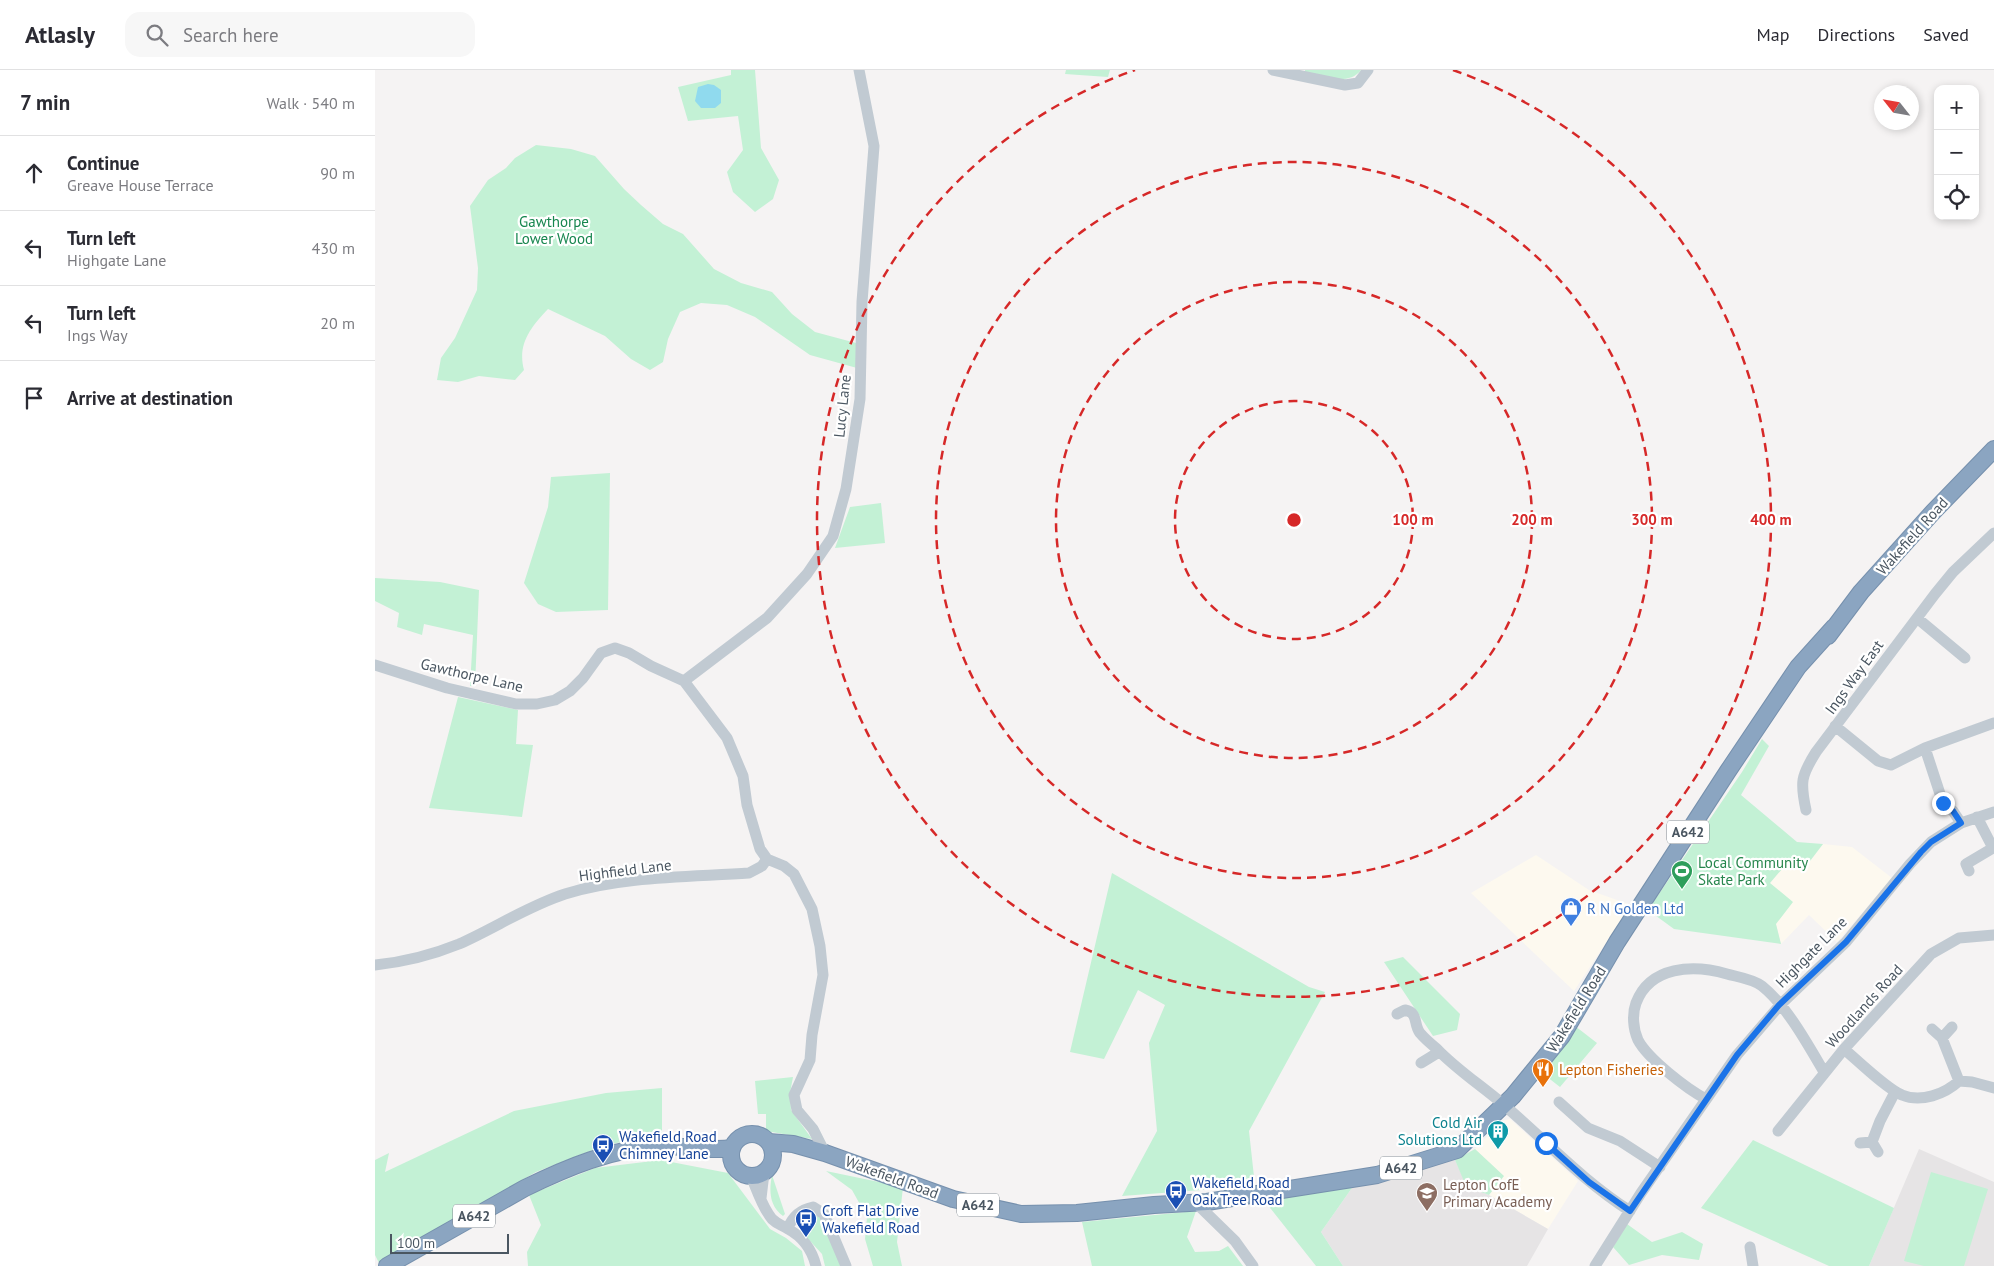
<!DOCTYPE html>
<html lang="en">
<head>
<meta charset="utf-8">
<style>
	body { margin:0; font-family:"PT Sans",sans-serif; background:#f7f7f7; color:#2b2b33 }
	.controls { position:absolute; right:15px; top:15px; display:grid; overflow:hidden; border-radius:10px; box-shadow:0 2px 8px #0003 }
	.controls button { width:45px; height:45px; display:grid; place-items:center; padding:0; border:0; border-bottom:1px solid #e1e1e2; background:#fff; color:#2b2b33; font:25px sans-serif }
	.compass { position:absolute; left:1499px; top:15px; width:45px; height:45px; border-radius:50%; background:#fff; box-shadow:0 2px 8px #0003; rotate:301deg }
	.scale { position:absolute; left:15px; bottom:12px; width:119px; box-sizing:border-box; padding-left:5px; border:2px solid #4a5661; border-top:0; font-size:14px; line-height:18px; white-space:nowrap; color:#4a5661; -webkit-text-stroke:4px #fff; paint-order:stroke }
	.stop { position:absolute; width:15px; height:15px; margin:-11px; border:4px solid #1a73e8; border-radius:50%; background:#fff }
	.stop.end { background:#1a73e8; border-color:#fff; box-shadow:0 1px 5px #0008 }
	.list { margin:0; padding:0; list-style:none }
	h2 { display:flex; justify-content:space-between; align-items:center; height:65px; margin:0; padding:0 20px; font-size:21px }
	h2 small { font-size:16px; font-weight:400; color:#7c7c81 }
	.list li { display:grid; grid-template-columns:32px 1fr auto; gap:15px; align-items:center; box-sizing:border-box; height:75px; padding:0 20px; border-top:1px solid #e1e1e2 }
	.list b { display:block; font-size:19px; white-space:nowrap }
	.list p { margin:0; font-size:16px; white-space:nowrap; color:#7c7c81 }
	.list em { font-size:16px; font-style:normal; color:#7c7c81 }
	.icon { flex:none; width:28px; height:28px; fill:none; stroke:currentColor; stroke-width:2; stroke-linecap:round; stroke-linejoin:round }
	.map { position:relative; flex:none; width:1619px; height:1196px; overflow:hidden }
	header { display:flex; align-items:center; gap:30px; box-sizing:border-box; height:70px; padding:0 25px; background:#fff; border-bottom:1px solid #e1e1e2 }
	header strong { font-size:24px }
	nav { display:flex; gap:28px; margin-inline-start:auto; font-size:18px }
	.search { width:350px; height:45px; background:#f7f7f7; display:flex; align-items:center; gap:12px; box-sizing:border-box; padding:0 18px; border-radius:15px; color:#7c7c81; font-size:19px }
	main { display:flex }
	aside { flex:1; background:#fff }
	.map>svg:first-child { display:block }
</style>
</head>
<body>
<header>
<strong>Atlasly</strong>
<div class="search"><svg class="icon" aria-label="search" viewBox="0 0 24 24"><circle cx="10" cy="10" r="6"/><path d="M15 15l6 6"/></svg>Search here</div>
<nav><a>Map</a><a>Directions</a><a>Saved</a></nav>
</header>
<main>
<aside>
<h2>7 min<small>Walk · 540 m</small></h2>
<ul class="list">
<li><svg class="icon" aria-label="ahead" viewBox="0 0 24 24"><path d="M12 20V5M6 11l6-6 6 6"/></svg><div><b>Continue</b><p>Greave House Terrace</p></div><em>90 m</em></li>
<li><svg class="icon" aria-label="left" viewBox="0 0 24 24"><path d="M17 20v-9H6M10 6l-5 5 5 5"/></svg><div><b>Turn left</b><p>Highgate Lane</p></div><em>430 m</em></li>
<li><svg class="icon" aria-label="left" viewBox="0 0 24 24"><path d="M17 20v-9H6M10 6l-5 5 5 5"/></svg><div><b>Turn left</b><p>Ings Way</p></div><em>20 m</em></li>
<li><svg class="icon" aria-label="arrive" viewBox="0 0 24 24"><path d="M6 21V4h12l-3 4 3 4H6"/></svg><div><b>Arrive at destination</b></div></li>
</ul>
</aside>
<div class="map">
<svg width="1619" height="1196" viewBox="0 0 1619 1196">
	<rect width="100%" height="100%" fill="#f5f3f3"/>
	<!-- commercial -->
	<path fill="#fdf9ef" d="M1448,774l29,3 40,31 -55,64 -28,-27 -28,29 -5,-20 -6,-41 24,-28 13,10z
		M1161,785l53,35 42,15 -57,86 -103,-98z
		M1135,1049l68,62 -30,48 -59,-34 14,-19 -28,-27 27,-28z"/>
	<!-- education -->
	<path fill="#e6e4e5" d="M1544,1079l75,33v84h-125z
		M1080,1090l12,26 22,9 59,34 -21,37h-184l-22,-34 33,-47z"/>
	<!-- green -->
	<path fill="#c3f1d5" d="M356,0h24l6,78 18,32 -6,19 -18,13 -22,-20 -6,-20 16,-22 -5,-34 -50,5 -10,-34 53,-12z
		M691,0h44l-2,7 -43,-3z
		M930,0h56c-13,17 -39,6 -56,2z
		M161,75l35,4 24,7 29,33 17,16 22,19 20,10 31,35 27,14 31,9 20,22 23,18 41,11 1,25 -47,-13 -55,-38 -28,-12 -26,-2 -21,9 -12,27 -5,23 -13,8 -19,-11 -26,-23 -57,-27c-17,18 -31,35 -24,61l-9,10 -36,-4 -21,6 -21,-2 4,-22 14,-20 22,-48 1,-22 -8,-62 18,-26 18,-12 9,-10z
		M235,403l-2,137 -52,2 -18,-8 -14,-21 24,-76 3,-30z
		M506,433l4,40 -50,5 15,-41z
		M0,508l65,4 39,8 -4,96h-5l3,-51 -49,-11 -2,11 -25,-8 2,-14 -24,-12z
		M83,627l60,13 -2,34 17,1 -11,72 -93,-9z
		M1387,669l7,7 -28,49 56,47 26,2 -16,21 -13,-10 -24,28 23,19 -17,22 5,20 -107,-15 -26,-19 94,-138z
		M737,803l197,114 16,5 -76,139 6,55 -133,10 35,-65 -8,-88 16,-38 -27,-15 -34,69 -34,-7z
		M1028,887l57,57 -3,16 -24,6 -49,-74z
		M1200,956l22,17 -37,44 -18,-14z
		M418,1007l-3,16 1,17 21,29 -46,-8v-17h-8l-3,-33z
		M287,1018v45l-59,13 -67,26 -157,91 -4,-8v-95l14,-7 -4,19 129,-61 92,-18z
		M1378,1070l141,68 -25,58h-40l-128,-58z
		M1100,1079l29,27 -15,19 -23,-9 -11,-26z
		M286,1090l67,13 42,56 16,9 16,13 3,15h-277l-1,-14 14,-27 -12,-30 66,-27z
		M451,1101l77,16 -6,55 5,24h-29l-8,-27 2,-22 -15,-27z
		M1556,1102l57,17 -24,77h-40l-20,-5z
		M397,1105l13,39 -2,2c-14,-10 -14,-26 -11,-41z
		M979,1115l-33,47 22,34h-27l-53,-67z
		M821,1141l-9,26 8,15 24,-1 9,-5 15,20h-151l-10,-44z
		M440,1144l5,4 21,48h-16l-3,-12 -22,-24 6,-11z
		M1252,1154l25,18 30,-10 21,12 -4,16 -37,-5 -33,10 -16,-18z"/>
	<!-- water -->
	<path fill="#90daee" d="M333,14l6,1 7,5v13l-6,5h-14l-6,-7 3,-14z"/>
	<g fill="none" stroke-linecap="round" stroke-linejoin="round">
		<!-- highway casing -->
		<g stroke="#7690ad" stroke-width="18">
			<path id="highway" d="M1453,566l33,-44 72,-80 61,-63
				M356 1085a21 21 0 1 1 42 0a21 21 0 1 1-42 0Z
				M394,1072l24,2 32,9 128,46 68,15 56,-1 77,-8 53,-3 170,-27 80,-25 56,-54 49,-60 55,-94 111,-171 70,-104 36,-40
				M12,1196l138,-78c41,-20 88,-40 135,-42 24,-1 48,6 72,2"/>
		</g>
		<!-- minor -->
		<path stroke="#c1cad2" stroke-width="11" d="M898,0l72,15 13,-2 10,-13
			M1542,548l48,40
			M0,595l72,23 69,16h21l18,-4 15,-9 13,-13 18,-25 14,-5 14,5 22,13 33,15 43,57 16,38 4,29 13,44 7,10 17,7 10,8 18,35 8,37 3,29 -11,60 -2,25 -16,35 3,15 16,19 12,24
			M309,611l83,-63 40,-44 26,-38 13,-47 14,-90 2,-97 12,-156 -15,-76
			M1460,656l43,35 13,4 34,-17 69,-25
			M1550,678l18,55 10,8 8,12
			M1431,740c-6,-28 -5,-34 10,-58l119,-158 18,-22 41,-39
			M1594,801l-3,-7 27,-16 -16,-31
			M0,895c29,-3 57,-10 84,-21 36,-16 69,-38 106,-50 56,-18 126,-17 184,-21l13,-7 5,-7
			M1022,944l8,-4c14,3 8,14 15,23 5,6 11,11 17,16 20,21 45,37 67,56 42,36 79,76 126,106
			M1557,959l10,9 17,43
			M1567,968l10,-11
			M1469,979c13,11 44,41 58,46 19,8 43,-1 57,-14l13,1 22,6
			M1046,993l18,-11
			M1331,1029c-19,-10 -58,-40 -68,-59 -5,-11 -6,-26 -2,-37 14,-37 57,-39 91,-29 11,3 26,5 35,12 25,20 46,59 62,86
			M1184,1032l29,26 32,13 40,26
			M1403,1061l66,-82 87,-95 28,-16 35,-3
			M1497,1072l8,-21 15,-29
			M1485,1073l12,-1 6,10
			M376,1106c6,14 11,31 21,43 5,5 10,6 16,10 15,8 24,21 28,37
			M386,1128l3,-25
			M819,1131l41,40 18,25
			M413,1158c5,-12 12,-18 25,-21l11,7 22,52
			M1375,1177l3,19
			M1220,1196l46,-73 96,-138 43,-50 66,-63 64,-78 21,-22 30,-19 33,-11"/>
		<!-- highway -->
		<use href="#highway" stroke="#8ba5c1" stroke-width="16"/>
	</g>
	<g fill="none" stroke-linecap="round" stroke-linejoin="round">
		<!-- route -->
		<path stroke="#1a73e8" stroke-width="6" d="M1171,1073l43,39 41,29 107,-156 42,-50 67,-63 75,-90 10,-10 30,-19 -8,-12 -10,-8"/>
	</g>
	<!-- distance rings -->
	<g fill="none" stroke="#d62828" stroke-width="2.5" stroke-dasharray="9 6">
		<circle cx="919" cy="450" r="119"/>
		<circle cx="919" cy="450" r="238"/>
		<circle cx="919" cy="450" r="358"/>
		<path d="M1078 0A477 477 0 1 1 760 0"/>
	</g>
	<!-- icons -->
	<defs>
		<g id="stadium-pin" transform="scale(1.125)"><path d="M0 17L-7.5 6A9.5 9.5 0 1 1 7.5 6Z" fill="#2e9e5b" stroke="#fff"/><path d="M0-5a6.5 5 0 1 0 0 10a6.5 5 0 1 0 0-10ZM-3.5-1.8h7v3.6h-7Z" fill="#fff"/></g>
		<g id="shop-pin" transform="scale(1.125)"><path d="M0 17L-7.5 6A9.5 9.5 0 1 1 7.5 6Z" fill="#3f7fe0" stroke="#fff"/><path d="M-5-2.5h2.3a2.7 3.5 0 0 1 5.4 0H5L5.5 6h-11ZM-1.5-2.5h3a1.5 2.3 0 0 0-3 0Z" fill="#fff"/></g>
		<g id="restaurant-pin" transform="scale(1.125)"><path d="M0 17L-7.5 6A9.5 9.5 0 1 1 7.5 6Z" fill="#e8710a" stroke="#fff"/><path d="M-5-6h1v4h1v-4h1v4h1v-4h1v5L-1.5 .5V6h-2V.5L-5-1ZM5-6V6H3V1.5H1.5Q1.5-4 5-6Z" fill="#fff"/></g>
		<g id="building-pin" transform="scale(1.125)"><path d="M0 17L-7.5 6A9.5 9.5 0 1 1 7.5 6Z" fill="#0f9aa8" stroke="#fff"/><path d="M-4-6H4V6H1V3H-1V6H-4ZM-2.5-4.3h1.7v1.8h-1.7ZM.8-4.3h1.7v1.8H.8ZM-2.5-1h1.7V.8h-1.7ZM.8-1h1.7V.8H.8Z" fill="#fff"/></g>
		<g id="bus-pin" transform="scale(1.125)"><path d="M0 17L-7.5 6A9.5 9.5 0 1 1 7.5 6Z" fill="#1a4fb4" stroke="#fff"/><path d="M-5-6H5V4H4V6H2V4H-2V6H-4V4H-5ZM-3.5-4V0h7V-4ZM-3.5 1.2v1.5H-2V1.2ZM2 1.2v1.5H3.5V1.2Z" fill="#fff"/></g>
		<g id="school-pin" transform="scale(1.125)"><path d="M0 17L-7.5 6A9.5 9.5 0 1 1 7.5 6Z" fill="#8d6e63" stroke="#fff"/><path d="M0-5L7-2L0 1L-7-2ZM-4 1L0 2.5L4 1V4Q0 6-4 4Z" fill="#fff"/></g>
	</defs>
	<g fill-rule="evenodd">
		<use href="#stadium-pin" x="1307" y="801"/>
		<use href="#shop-pin" x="1196" y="838"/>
		<use href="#restaurant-pin" x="1168" y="999"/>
		<use href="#building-pin" x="1123" y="1061"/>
		<use href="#bus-pin" x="228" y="1075"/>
		<use href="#bus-pin" x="801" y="1121"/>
		<use href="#school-pin" x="1052" y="1123"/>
		<use href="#bus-pin" x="431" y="1149"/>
	</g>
	<g text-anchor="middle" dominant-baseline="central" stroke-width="4.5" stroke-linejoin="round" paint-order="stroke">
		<!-- shield labels -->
		<g fill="#fff" stroke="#808990" stroke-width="1">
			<rect x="1292" y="750.5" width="42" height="23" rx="4"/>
			<rect x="1005" y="1086.5" width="42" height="23" rx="4"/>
			<rect x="582" y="1123.5" width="42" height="23" rx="4"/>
			<rect x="78" y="1134.5" width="42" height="23" rx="4"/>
		</g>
		<g font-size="14" font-weight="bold" fill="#4a5661">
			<text x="1313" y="762">A642</text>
			<text x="1026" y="1098">A642</text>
			<text x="603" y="1135">A642</text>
			<text x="99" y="1146">A642</text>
		</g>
		<!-- park labels -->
		<g font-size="15" fill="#17864f" stroke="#fff">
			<text x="179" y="151">Gawthorpe<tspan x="179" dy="17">Lower Wood</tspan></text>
		</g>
		<!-- street labels -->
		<g font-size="15" fill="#4a5661" stroke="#fff">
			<text transform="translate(467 336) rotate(-84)">Lucy Lane</text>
			<text transform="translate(1537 466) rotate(-48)">Wakefield Road</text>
			<text transform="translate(97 605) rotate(13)">Gawthorpe Lane</text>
			<text transform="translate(1479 607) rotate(-54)">Ings Way East</text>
			<text transform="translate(250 800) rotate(-7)">Highfield Lane</text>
			<text transform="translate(1436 882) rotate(-45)">Highgate Lane</text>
			<text transform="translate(1489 936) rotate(-48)">Woodlands Road</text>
			<text transform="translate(1201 939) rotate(-58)">Wakefield Road</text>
			<text transform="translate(517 1107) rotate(20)">Wakefield Road</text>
		</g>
		<!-- leisure labels -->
		<g font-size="15" fill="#27864d" stroke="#fff" text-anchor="start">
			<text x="1323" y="792">Local Community<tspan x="1323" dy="17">Skate Park</tspan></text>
		</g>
		<!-- shop labels -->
		<g font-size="15" fill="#366cbe" stroke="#fff" text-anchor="start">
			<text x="1212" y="838">R N Golden Ltd</text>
		</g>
		<!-- food labels -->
		<g font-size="15" fill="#c56008" stroke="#fff" text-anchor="start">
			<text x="1184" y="999">Lepton Fisheries</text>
		</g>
		<!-- culture labels -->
		<g font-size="15" fill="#0d838f" stroke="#fff" text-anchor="end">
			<text x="1107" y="1052">Cold Air<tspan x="1107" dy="17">Solutions Ltd</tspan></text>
		</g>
		<!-- transit labels -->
		<g font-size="15" fill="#164399" stroke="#fff" text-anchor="start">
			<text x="244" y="1066">Wakefield Road<tspan x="244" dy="17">Chimney Lane</tspan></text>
			<text x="817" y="1112">Wakefield Road<tspan x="817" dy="17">Oak Tree Road</tspan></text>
			<text x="447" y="1140">Croft Flat Drive<tspan x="447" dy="17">Wakefield Road</tspan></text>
		</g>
		<!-- education labels -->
		<g font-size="15" fill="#785e54" stroke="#fff" text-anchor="start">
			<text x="1068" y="1114">Lepton CofE<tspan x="1068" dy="17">Primary Academy</tspan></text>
		</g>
	</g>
	<circle cx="919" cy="450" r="8" fill="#d62828" stroke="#fff" stroke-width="2.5"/>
	<g font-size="15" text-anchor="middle" font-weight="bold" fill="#d62828" stroke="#fff" stroke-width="4.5" stroke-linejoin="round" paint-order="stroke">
		<text x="1038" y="455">100 m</text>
		<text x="1157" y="455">200 m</text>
		<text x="1277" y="455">300 m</text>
		<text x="1396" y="455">400 m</text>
	</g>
</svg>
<div class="controls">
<button>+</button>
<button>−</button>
<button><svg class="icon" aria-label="locate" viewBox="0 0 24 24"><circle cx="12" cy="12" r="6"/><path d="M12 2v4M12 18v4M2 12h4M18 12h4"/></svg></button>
</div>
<svg class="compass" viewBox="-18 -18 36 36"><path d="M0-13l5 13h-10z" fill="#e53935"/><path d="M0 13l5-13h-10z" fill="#7c7c81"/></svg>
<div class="scale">100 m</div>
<div class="stop" style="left:1171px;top:1073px"></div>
<div class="stop end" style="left:1568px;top:733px"></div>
</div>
</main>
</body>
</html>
